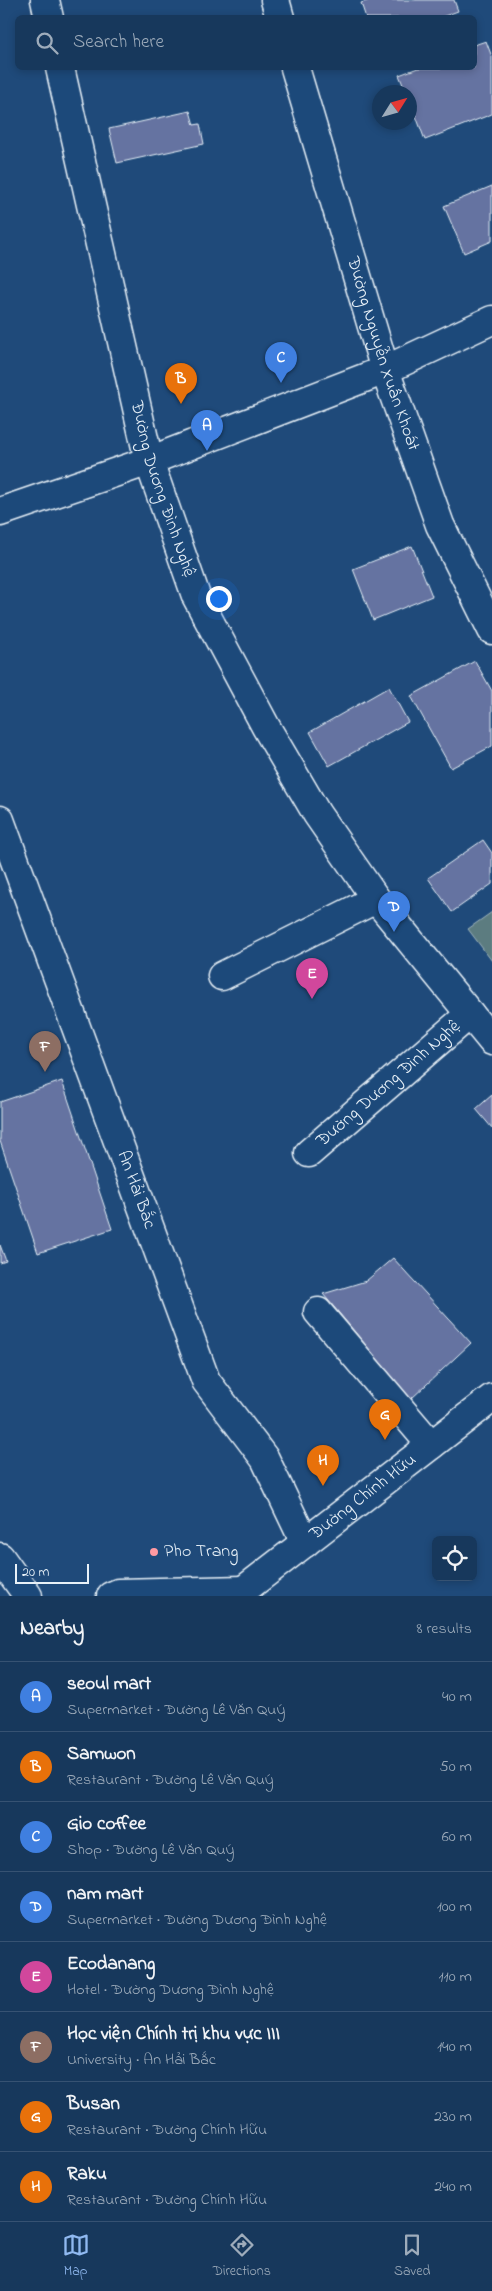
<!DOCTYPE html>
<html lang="en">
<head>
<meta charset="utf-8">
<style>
	body { margin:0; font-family:"Indie Flower",sans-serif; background:#203f62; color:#f1f3f6 }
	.controls { position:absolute; right:15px; bottom:15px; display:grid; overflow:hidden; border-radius:8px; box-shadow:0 2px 8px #0003 }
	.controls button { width:45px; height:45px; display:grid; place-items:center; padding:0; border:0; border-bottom:1px solid #365272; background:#17385c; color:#f1f3f6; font:25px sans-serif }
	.compass { position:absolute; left:372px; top:85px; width:45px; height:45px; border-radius:50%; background:#17385c; box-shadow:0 2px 8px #0003; rotate:53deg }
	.scale { position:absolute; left:15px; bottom:12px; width:74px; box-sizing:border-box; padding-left:5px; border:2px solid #e8f1f8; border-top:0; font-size:14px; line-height:18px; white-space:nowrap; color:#e8f1f8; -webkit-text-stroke:4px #1f4a7a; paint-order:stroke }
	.you { position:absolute; left:218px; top:598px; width:18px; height:18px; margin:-12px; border:4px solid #fff; border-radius:50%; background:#1a73e8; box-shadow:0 0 0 8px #1a73e833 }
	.badge { display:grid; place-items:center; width:32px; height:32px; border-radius:50%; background:#90b9f0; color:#fff; font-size:16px; font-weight:700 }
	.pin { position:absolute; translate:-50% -41px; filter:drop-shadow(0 1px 2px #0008) }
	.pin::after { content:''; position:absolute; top:26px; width:18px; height:15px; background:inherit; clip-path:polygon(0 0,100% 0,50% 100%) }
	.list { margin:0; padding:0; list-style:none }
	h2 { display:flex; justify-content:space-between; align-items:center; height:65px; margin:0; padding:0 20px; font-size:21px }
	h2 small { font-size:16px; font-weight:400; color:#9eacbb }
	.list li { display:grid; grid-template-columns:32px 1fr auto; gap:15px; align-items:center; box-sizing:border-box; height:70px; padding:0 20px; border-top:1px solid #365272 }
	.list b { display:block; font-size:19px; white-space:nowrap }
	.list p { margin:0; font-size:16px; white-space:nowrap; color:#9eacbb }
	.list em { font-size:16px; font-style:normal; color:#9eacbb }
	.icon { flex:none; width:28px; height:28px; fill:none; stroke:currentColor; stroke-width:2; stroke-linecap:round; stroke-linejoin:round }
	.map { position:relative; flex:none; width:492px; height:1596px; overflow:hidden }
	.search { position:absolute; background:#17385c; box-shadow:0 2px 8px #0003; left:15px; right:15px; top:15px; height:55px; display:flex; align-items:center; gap:12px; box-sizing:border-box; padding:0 18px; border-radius:8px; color:#9eacbb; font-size:19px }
	.sheet { height:625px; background:#17385c }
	nav { display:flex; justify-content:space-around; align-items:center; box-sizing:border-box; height:70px; border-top:1px solid #365272; background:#17385c; font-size:14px; color:#9eacbb }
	nav a { display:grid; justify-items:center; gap:2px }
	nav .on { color:#90b9f0 }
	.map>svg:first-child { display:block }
</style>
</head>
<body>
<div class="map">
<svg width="492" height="1596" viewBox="0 0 492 1596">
	<rect width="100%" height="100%" fill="#1f4a7a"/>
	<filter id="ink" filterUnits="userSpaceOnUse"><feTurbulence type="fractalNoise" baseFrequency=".02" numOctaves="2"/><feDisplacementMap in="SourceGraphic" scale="10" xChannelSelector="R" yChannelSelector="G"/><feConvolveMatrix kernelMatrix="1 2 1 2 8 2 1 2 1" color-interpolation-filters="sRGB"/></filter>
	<g filter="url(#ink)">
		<!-- green -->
		<path fill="#5b7b80" stroke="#a2b6bc" d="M492,912v49l-24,-32z"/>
		<!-- building -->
		<path fill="#6573a1" stroke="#e8f1f8" d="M370,0h84l4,11 -19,7h-73l-5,-15z
			M486,41l6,16v57l-67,26 -15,-40v-8h-4l-7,-17 19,-7h56v-23z
			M190,111l4,14 6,-1 4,20 -87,19 -8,-34z
			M492,186v55l-28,12 -20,-47z
			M412,546l20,50 -59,24 -20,-51z
			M475,661l17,30v55l-41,22 -40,-72z
			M389,687l19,35 -79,44 -19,-34z
			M483,840l9,13v31l-40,28 -24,-34z
			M62,1081l50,148 -74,24 -38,-112v-39z
			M492,1095v33l-16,-19z
			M0,1245l6,16 -6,2z
			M393,1258l78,85 -60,56 -88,-105 43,-13z"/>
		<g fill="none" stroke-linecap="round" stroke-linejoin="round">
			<!-- minor casing -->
			<g stroke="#e8f1f8" stroke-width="31">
				<g id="minor">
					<path d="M45,0l4,18"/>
					<path d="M275,0l5,18"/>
					<path id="s1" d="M60,68l89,393 47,135 70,131 51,87 59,85 116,142"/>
					<path id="s2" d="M295,68l90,302 55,155 52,105"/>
					<path d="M0,512l149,-51 236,-91 107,-50"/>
					<path id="s3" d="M0,820l206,561 59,78 40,84"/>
					<path d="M222,976l154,-77"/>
					<path id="s4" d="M309,1153l161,-139"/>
					<path d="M318,1312l113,133"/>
					<path d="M0,1557l28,39"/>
					<path d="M111,1596l7,-3 126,-3"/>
					<path id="s5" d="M236,1596l256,-198"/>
				</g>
			</g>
			<!-- minor -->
			<use href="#minor" stroke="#1f4a7a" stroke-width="28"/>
		</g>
	</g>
	<!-- markers -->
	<circle fill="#ff9aa2" stroke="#1f4a7a" stroke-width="2" cx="154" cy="1552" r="5"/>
	<g text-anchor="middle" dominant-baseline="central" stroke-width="4.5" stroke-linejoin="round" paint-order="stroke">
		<!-- street labels -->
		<g font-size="18" fill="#e8f1f8" stroke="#1f4a7a">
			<text stroke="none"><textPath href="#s2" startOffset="299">Đường Nguyễn Xuân Khoát</textPath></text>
			<text stroke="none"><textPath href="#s1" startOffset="434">Đường Dương Đình Nghệ</textPath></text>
			<text stroke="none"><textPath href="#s4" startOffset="106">Đường Dương Đình Nghệ</textPath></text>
			<text stroke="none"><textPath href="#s3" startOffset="394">An Hải Bắc</textPath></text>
			<text stroke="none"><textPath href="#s5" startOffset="161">Đường Chính Hữu</textPath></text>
		</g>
		<!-- poi labels -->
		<g font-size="18" fill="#e8f1f8" stroke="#1f4a7a" text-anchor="start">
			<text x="164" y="1552">Pho Trang</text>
		</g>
	</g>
</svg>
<div class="controls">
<button><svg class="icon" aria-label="locate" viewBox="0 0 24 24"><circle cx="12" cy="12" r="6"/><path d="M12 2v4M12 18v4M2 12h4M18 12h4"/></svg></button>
</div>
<svg class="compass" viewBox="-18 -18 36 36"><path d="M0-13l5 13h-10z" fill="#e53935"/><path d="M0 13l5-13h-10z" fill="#9eacbb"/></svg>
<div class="scale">20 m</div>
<div class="you"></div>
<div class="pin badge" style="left:207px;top:451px;background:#3f7fe0">A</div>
<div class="pin badge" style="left:181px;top:404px;background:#e8710a">B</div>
<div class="pin badge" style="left:281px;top:383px;background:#3f7fe0">C</div>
<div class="pin badge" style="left:394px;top:932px;background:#3f7fe0">D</div>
<div class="pin badge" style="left:312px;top:999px;background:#d1479c">E</div>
<div class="pin badge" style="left:45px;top:1072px;background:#8d6e63">F</div>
<div class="pin badge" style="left:385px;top:1440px;background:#e8710a">G</div>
<div class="pin badge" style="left:323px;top:1486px;background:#e8710a">H</div>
<div class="search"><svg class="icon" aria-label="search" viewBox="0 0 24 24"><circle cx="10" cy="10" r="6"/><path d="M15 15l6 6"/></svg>Search here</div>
</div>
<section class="sheet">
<h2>Nearby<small>8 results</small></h2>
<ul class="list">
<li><span class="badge" style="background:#3f7fe0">A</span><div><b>seoul mart</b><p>Supermarket · Đường Lê Văn Quý</p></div><em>40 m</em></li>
<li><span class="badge" style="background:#e8710a">B</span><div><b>Samwon</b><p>Restaurant · Đường Lê Văn Quý</p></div><em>50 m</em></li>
<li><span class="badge" style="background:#3f7fe0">C</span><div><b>Gio coffee</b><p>Shop · Đường Lê Văn Quý</p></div><em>60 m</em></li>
<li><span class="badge" style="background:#3f7fe0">D</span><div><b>nam mart</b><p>Supermarket · Đường Dương Đình Nghệ</p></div><em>100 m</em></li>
<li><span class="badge" style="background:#d1479c">E</span><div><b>Ecodanang</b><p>Hotel · Đường Dương Đình Nghệ</p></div><em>110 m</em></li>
<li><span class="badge" style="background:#8d6e63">F</span><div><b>Học viện Chính trị khu vực III</b><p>University · An Hải Bắc</p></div><em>140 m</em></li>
<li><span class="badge" style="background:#e8710a">G</span><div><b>Busan</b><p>Restaurant · Đường Chính Hữu</p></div><em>230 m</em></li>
<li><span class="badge" style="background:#e8710a">H</span><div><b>Raku</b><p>Restaurant · Đường Chính Hữu</p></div><em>240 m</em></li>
</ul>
</section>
<nav>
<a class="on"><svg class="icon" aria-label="map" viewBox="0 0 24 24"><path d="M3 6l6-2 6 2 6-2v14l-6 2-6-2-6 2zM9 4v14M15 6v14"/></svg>Map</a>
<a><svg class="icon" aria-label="directions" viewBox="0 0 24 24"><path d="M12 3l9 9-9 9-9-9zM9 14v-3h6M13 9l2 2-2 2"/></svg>Directions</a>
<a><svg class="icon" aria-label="saved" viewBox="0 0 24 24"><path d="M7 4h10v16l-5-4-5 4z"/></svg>Saved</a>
</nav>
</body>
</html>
